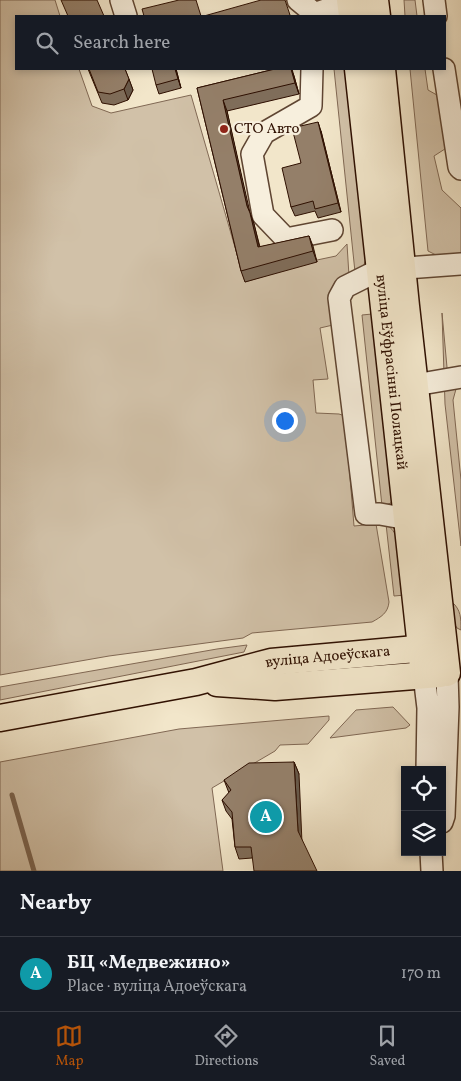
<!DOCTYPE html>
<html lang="en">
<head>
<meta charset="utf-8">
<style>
	body { margin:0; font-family:Vollkorn,serif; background:#242831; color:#f1f3f6 }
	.controls { position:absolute; right:15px; bottom:15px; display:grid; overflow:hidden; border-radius:0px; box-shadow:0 2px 8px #0003 }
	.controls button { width:45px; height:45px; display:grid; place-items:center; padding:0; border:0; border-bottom:1px solid #363941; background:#171b24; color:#f1f3f6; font:25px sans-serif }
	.you { position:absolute; left:284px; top:420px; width:18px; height:18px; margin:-12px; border:4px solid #fff; border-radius:50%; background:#1a73e8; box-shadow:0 0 0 8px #1a73e833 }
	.badge { display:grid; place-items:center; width:32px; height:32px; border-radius:50%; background:#b45309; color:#fff; font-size:16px; font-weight:700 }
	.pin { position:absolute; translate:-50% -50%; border:2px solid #fff; box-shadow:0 1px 5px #0006 }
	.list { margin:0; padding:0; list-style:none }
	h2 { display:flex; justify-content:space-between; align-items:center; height:65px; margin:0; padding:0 20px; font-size:21px }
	h2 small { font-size:16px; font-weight:400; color:#9ea1a6 }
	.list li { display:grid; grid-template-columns:32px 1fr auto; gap:15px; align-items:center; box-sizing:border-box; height:75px; padding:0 20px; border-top:1px solid #363941 }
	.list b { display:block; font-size:19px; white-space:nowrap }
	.list p { margin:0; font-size:16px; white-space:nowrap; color:#9ea1a6 }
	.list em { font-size:16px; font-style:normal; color:#9ea1a6 }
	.icon { flex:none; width:28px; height:28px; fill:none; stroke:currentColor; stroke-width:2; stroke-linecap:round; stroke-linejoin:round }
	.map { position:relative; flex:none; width:461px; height:871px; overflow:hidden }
	.search { position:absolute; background:#171b24; box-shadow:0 2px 8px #0003; left:15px; right:15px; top:15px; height:55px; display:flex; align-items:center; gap:12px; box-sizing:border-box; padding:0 18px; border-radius:0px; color:#9ea1a6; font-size:19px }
	.sheet { height:140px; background:#171b24 }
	nav { display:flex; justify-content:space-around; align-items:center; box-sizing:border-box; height:70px; border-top:1px solid #363941; background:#171b24; font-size:14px; color:#9ea1a6 }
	nav a { display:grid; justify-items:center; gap:2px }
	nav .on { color:#b45309 }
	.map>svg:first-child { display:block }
</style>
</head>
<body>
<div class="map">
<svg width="461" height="871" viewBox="0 0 461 871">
	<rect width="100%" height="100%" fill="#f2e6ca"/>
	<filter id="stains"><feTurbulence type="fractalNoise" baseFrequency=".004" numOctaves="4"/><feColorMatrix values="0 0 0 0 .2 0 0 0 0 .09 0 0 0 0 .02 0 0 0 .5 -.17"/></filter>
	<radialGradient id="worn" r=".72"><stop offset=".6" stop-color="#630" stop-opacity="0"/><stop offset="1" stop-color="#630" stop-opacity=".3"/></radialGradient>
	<!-- green -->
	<path fill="#d1c1a8" stroke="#806854" d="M0,0h55l5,16h-44v53h63l13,37 19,7 80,-18 54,187 72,-22 19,-4 11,-12 2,32 -16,49 -13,3 8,51 -15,1 3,33 23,1 6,2 9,110 22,-2 13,78c-1,11 -8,15 -17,20l-120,11 -9,5 -134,18 -109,19z
		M404,0h11l2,16h-12z
		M334,69h12l20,189 -2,7 -9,7z
		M410,69h15l3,21 16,9 4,48 -14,9 8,34 19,18v45l-25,2 -8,-4z
		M442,313l7,76h7l-3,11 8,80v66l-16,-142z
		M372,314l21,183 -2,6 -9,3 -20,-191z
		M386,524c21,15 17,47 19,71l-11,1z
		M452,602c9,8 9,16 9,28l-4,-2 -9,-14z
		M247,645l-3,7 -244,48v-13l217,-38z
		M393,707l17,18 -4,3 -76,10 26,-28z
		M329,716v4l-21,24 -28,1 -5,6 -63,37 11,83h-223v-109l179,-33z"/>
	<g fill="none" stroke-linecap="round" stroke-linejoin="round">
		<!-- stream -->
		<path stroke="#7b6450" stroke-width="5" d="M12,795l22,76"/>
		<!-- minor casing -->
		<g stroke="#5f4532" stroke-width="24">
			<path id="minor" d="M121,0l5,16
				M298,0l17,14
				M434,0l2,16
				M314,16c8,-9 38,-10 51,-12
				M312,69l-1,37 -47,27 -12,21 11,61 23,24 46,-9
				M444,69l15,98 2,2
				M415,385l46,-8
				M408,519l-28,-5h-14l-27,-216 6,-11 34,-17 82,-6
				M424,675l4,33 -1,62
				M442,822l2,-6 4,-109 -1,-34
				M431,852l1,19"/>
		</g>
		<!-- major casing -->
		<g stroke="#2e0f00" stroke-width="29">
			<g id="major">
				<path d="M350,0l2,16"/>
				<path d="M375,0l2,16"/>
				<path id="s1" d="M358,69l66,606"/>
				<path d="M382,69l24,237 41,367"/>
				<path d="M217,683l58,4 165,-13"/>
				<path id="s2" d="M0,718l196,-36 75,-20 167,-15"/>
			</g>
		</g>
		<!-- minor -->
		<use href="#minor" stroke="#f7efdd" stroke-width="21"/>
		<!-- major -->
		<use href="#major" stroke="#f2e6ca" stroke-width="26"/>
	</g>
	<!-- wall -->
	<path fill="#7f6d5a" stroke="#2e0f00" d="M88,69h37l8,21 -5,10 -14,5 -12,-2z
		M176,69l5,19 -22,6 -3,-9z
		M275,69h17l7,25 -72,17 22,101 5,12 6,23 49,-11 8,26 -72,20 -4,-11 -44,-183z
		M321,131l20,81 -23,6 -3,-7 -20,5 -4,-9 10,-44z
		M294,762l5,12 -47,84 -13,1 -4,-12 -3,-28 -6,-8 -4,-11 7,-7 -5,-13z"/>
	<!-- shaded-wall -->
	<path fill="#68594a" stroke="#2e0f00" d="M175,69h1l5,19 -3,-9z
		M291,69l3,7 5,18 -4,-11z
		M129,79l4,11 -5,10 -4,-11z
		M223,100l4,11 24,106 -4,-11z
		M318,122l3,9 20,81 -3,-9z
		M250,213l4,11 8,34 -4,-11z
		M309,236l4,10 4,16 -4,-11z
		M294,762l5,12 3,69 -4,-12z"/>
	<!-- building -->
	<path fill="#947f69" stroke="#2e0f00" d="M61,0h36l7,16h-36z
		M179,0h17l5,16h-57l-2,-7z
		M261,0h24l5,15 -3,1h-83z
		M89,69h36l4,10 -5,10 -14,5 -12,-2z
		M152,69h23l3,10 -22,6z
		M275,69h16l4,14 -72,17 24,106 3,7 8,34 51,-11 4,15 -72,20 -44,-183z
		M318,122l20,81 -23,6 -2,-8 -22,6 -9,-39 19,-5 -9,-35z
		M294,762l4,69 19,40h-63l-3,-24h-16l-3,-35 -10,-12 9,-10 -7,-10 25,-17z"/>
	<!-- markers -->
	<circle fill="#8f2418" stroke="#f7efdd" stroke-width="2" cx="224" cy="129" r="5"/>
	<g text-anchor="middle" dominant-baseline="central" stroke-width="4.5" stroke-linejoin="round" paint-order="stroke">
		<!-- poi labels -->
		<g font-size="15" fill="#2e0f00" stroke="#f7efdd" text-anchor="start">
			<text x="234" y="129">СТО Авто</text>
		</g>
		<!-- street labels -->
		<g font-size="15" fill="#2e0f00" stroke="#f7efdd">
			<text stroke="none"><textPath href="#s1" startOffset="305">вуліца Еўфрасінні Полацкай</textPath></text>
			<text stroke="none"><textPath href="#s2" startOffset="334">вуліца Адоеўскага</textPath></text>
		</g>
	</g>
	<rect width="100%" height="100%" filter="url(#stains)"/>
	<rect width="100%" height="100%" fill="url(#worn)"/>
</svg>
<div class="controls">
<button><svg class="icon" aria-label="locate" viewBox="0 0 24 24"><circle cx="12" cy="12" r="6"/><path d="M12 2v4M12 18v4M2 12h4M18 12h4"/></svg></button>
<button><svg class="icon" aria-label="layers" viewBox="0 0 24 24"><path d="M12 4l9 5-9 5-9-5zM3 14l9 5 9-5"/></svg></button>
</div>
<div class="you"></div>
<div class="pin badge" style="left:266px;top:817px;background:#0f9aa8">A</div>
<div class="search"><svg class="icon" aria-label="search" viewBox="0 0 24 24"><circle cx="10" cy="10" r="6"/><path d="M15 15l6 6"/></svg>Search here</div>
</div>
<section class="sheet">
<h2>Nearby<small></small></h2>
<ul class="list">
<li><span class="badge" style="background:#0f9aa8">A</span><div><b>БЦ «Медвежино»</b><p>Place · вуліца Адоеўскага</p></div><em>170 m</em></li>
</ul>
</section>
<nav>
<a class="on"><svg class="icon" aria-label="map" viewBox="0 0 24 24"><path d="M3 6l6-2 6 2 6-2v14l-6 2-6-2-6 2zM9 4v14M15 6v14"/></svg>Map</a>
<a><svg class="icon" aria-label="directions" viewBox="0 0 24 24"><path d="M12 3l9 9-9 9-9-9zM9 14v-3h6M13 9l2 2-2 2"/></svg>Directions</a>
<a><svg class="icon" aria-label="saved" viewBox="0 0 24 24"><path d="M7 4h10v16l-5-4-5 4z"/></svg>Saved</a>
</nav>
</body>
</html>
